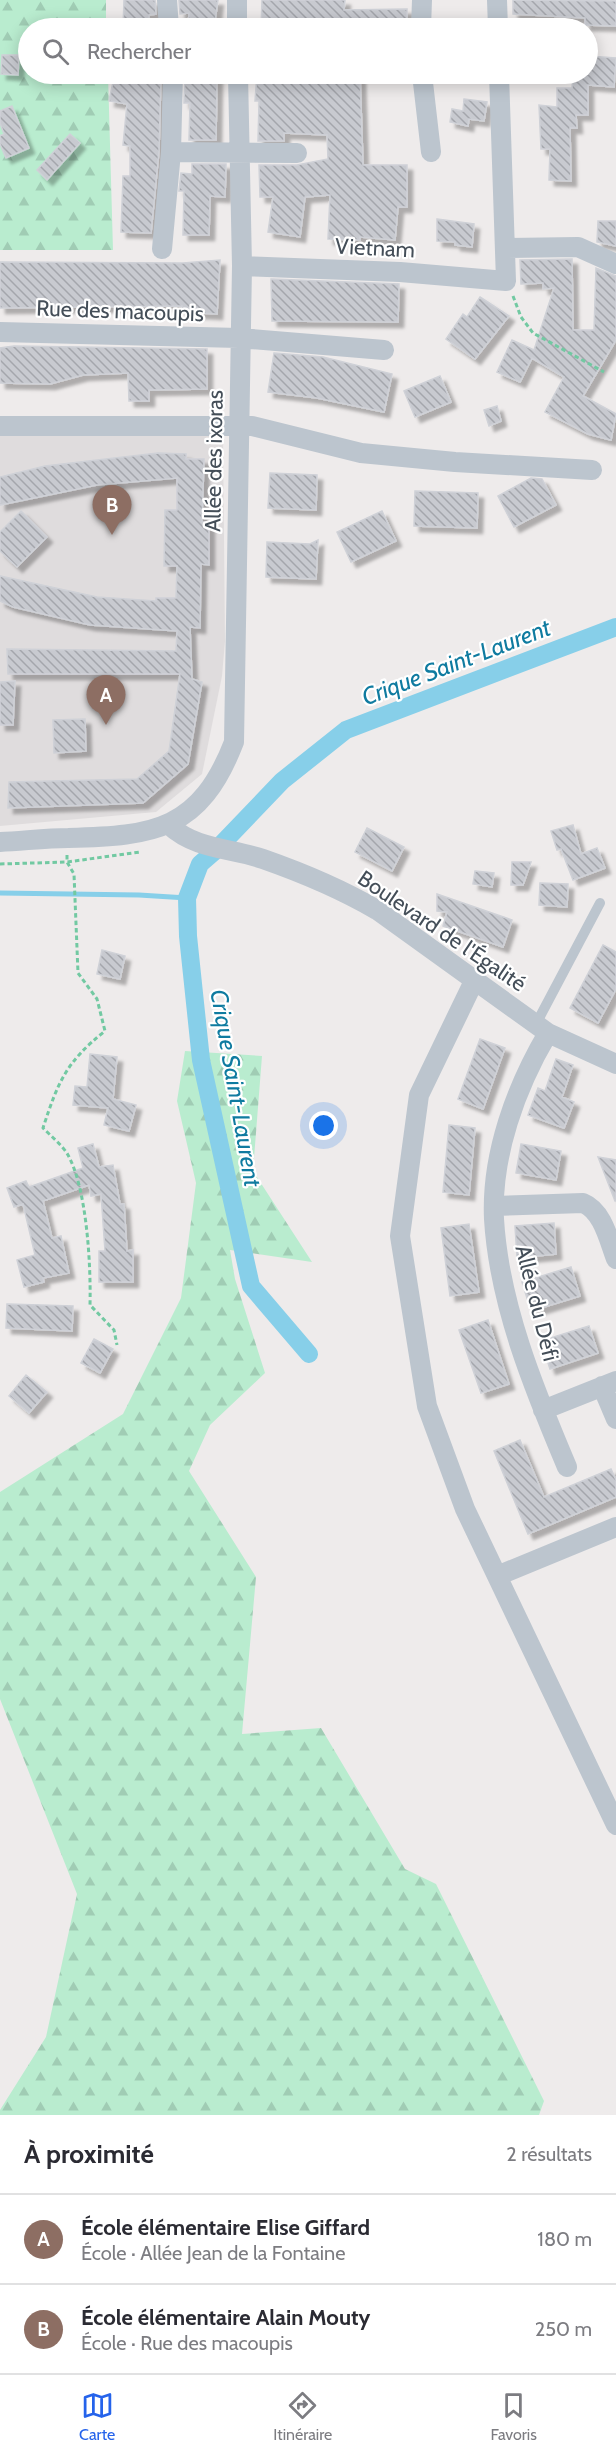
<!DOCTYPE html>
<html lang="fr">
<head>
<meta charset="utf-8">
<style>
	body { margin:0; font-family:Cabin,sans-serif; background:#f2f2f3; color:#2b2b33 }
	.you { position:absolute; left:324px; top:1126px; width:21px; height:21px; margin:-15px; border:4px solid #fff; border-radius:50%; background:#1a73e8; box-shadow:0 0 0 9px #1a73e833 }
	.badge { display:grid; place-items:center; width:39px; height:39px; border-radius:50%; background:#2563eb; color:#fff; font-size:20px; font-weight:700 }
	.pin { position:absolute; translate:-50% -50px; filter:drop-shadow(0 2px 3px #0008) }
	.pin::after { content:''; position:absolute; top:32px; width:21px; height:18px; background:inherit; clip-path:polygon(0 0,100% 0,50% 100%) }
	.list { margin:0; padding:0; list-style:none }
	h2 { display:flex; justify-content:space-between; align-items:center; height:78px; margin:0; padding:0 24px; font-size:26px }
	h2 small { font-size:20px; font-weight:400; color:#7c7c81 }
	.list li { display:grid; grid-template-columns:39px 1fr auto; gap:18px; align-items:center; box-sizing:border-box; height:90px; padding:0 24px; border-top:2px solid #e1e1e2 }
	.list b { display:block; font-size:22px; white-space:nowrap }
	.list p { margin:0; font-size:20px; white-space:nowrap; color:#7c7c81 }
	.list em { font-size:20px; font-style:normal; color:#7c7c81 }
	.icon { flex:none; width:33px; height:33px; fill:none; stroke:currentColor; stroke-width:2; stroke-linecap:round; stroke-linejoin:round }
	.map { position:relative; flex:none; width:616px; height:2115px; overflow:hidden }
	.search { position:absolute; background:#fff; box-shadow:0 3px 15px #0003; left:18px; right:18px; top:18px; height:66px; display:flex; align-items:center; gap:15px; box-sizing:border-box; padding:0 21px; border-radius:33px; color:#7c7c81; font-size:22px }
	.sheet { height:258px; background:#fff }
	nav { display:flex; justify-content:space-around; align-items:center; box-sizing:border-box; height:84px; border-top:2px solid #e1e1e2; background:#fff; font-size:16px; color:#7c7c81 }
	nav a { display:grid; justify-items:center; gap:3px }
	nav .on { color:#2563eb }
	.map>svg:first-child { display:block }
</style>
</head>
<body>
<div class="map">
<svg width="616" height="2115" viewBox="0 0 616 2115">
	<defs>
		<pattern id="forest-firs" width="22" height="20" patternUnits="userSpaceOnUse" patternTransform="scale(1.5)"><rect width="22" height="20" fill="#b9eccf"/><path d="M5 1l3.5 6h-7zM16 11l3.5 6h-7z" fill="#a0ccb4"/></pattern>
		<pattern id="building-back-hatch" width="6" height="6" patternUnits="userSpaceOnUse" patternTransform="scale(1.5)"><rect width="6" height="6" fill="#c8cad0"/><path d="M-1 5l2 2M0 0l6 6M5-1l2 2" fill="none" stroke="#a4a6ac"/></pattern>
		<filter id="shadow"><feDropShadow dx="5.5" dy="5.5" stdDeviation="1.5" flood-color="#0004"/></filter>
	</defs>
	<rect width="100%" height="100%" fill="#eeebeb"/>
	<!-- education -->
	<path fill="#dfdcdd" d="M0,427l223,8 2,206 -3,35 -20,98 -46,38 -156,14z"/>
	<!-- forest -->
	<path fill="url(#forest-firs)" d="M0,0h106v28h-78v46h80l5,176h-113z
		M185,1051l77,5 -9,115 59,91 -82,-12 5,29 30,94 -55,52 -21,46 67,106 -14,157 79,-6 84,141 31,15 108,217 -5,14h-539v-5l46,-73 31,-143 -77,-195v-207l123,-78 58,-116 15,-115 -19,-82z"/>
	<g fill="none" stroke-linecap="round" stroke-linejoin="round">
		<!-- stream -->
		<path stroke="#87cfe9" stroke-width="5" d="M0,893l139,2 48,3"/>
		<!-- canal -->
		<path stroke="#87cfe9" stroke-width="18" d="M309,1354l-58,-68 -50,-226 -13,-124 -1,-38 13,-34 15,-13 67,-70 64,-51 270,-103"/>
	</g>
	<!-- building -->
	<path fill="url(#building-back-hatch)" stroke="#cfd1d7" stroke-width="1.5" filter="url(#shadow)" d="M124,0h31l1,14 -7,1 -1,13h-25z
		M179,0h39l-4,28h-26l1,-15 -9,1z
		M262,0h83l-1,10 63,-1v19h-146z
		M513,0l103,1v25l-31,-1v-7l-72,-4z
		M2,55h17l-1,20 -17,-1z
		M588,56l28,2 -2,29 -26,-2v30h-12l1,13h-7l1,53 -22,-1 1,-31h-9l-2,-44 18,2v-19h15l1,-14h15z
		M126,74h35l-2,77 -8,82 -30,-1 2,-56h7v-30l-7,-1 4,-41 -18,-3 4,-19 13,2z
		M257,74l70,7v-7h33l3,91h44v42h-9l-3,33 -35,-3v3l-32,-1 2,-44 -25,2 -5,40 -32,-5 5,-35h-13l-1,-32h38l31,-6 -1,-24 -43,-2v8h-26l1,-40h-4z
		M185,76h32l-1,64h-27l1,-37h-6z
		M464,99l23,3 -3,19 -15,-2 -1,7 -18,-4 2,-13 11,2z
		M12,106l17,42 -23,10 -6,-14v-8l4,-2 -4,-11v-12z
		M70,134l10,9 -33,37 -10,-10z
		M192,164h34l-1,33 -15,-1 -1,39h-26l1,-44h-5l2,-18 11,1z
		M437,219l37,5 -2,23 -17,-2v-3l-18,-1z
		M598,221h18v25l-19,-4z
		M572,259l1,71h21l2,-62 20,8v64l-33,56 33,18 -5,26 -23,-6 -43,-22 19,-35 -32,-19 -12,24 -23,-10 15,-32 22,10 20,-62 -11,1v-6l-22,1 -1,-24z
		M220,260l-3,54 -36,-2 1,-6 -182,2v-46l183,1z
		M271,279l128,5 -1,38 -126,-1z
		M480,297l29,19 -34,43 -29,-20 17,-25 4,3z
		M14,346l193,3v40l-58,1v11h-20l-1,-28 -45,2 -33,9 -50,-1v-35z
		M274,353l49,4 69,17 -8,38 -67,-14 -49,-6z
		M440,376l11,26 -36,15 -11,-26z
		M497,406l4,15 -12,5 -5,-16z
		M158,453l28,1v5h18l-2,63h7v43l-8,-1 -1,64 -10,-1 2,52 10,3 -14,82 -45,39 -135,5 1,-26 128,-3 32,-28 11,-77h-172l-1,-25 169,2 1,-20 -87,-6 -77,-18 -13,-6v-25l97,21 59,4v-3h20l1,-32h-13l1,-56h12v-32l-80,7 -97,20v-28l45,-11z
		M270,473l47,2 -1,35 -48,-2z
		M531,478l11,1 14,26 -42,22 -16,-31z
		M415,491l63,2 -1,35 -63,-2z
		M21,511l26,26 -30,30 -17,-16v-19z
		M382,511l14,30 -45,21 -14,-30z
		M318,540l-2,39 -50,-2 1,-35 43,2z
		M15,681l-2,44h-13v-43z
		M85,719l1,32 -32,2 -1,-33z
		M573,825l8,29 16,-6 8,20 -32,12 -12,-31 -4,1 -6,-19z
		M367,828l37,19 -12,24 -37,-19z
		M512,862h19l-8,23h-12z
		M475,871l19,2 -2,14 -19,-3z
		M540,883l28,1 -1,23 -28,-2z
		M437,894l75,26 -9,27 -60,-21 4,-14 -10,-1z
		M603,945l13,7v37l-18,34 -28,-15z
		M102,950l23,6 -5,23 -23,-5z
		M480,1039l25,9 -22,61 -25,-10z
		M90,1054l27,3 -4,42 23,6 -7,26 -25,-6 4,-17 -35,-3 2,-19 12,1z
		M556,1059l17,6 -11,32 12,5 -10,26 -36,-13 10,-27 7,3z
		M449,1125l26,3 -6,67 -26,-3z
		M93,1144l6,23 14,-2 7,39h4l3,47 6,-1v32h-34v-31h6l-4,-57 -10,2 -2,-11 -46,16 9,37 9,-2 8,37 -26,5 1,4 -20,5 -7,-27 18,-5 -12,-51 -9,3 -7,-19 19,-7 3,6 54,-19 -5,-20z
		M521,1144l40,7 -5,29 -40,-7z
		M598,1157l18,3v41h-1z
		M554,1223l2,31 -39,4 -2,-32z
		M469,1224l10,68 -29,4 -9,-68z
		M571,1267l9,29 -49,15 -9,-29z
		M7,1304l66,2 -1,25 -66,-3z
		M488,1320l21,64 -28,9 -22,-63z
		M589,1326l9,27 -48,16 -9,-28z
		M94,1339l19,10 -13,24 -19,-10z
		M26,1375l21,17 -18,21 -20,-17z
		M520,1440l24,57 67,-28 5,11v17l-88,37 -34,-83z"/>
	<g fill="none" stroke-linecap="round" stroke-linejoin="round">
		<!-- path -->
		<path stroke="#72c9a2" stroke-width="3" stroke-dasharray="4.5 3" stroke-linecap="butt" d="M513,296l8,21 12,16 71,39
			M67,855v7l7,12 4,99 19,26 8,32c-39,31 -47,51 -62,97 8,8 20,18 25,27 19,34 23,111 22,150l24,25 3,15
			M0,864l67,-2 73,-10"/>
		<!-- lane -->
		<path stroke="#bcc5ce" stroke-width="10" d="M536,1024l64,-121"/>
		<!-- street -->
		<path stroke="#bcc5ce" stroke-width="20" d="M167,0l2,28
			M237,0v28
			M497,0l1,28
			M421,28l1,-28
			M422,74l9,78
			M171,152l126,1
			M505,248l73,-1 38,17
			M162,249l9,-97 2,-78
			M242,266l158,6 106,9 -7,-207
			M0,332l239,6 145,12
			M0,426h252l109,27 94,9 137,8
			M169,825c27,25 62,23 94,34 40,14 78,30 114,51l171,123 68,31
			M0,842c23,-1 46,-4 68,-4 87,-2 132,-8 166,-96l8,-476 -4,-192
			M474,981l-55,114 -19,141 27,170 38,103 32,67 119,-49
			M548,1033c-32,54 -57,122 -54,186 5,85 40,170 73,248
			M494,1206l89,-3c20,8 26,38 33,56
			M602,1386l14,33
			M543,1410l73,-29
			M497,1576l119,249"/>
	</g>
	<g text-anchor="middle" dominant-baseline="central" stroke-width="4.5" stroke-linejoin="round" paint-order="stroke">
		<!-- street labels -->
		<g font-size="22" fill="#444e58" stroke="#fff">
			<text transform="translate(375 248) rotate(3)">Vietnam</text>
			<text transform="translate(120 311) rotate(2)">Rue des macoupis</text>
			<text transform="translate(214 461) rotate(-89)">Allée des ixoras</text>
			<text transform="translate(442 931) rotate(34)">Boulevard de l'Égalité</text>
			<text transform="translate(537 1303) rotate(76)">Allée du Défi</text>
		</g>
		<!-- water labels -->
		<g font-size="24" font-style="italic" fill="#0f7ba0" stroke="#fff">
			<text transform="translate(456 662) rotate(-21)">Crique Saint-Laurent</text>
			<text transform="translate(236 1088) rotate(80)">Crique Saint-Laurent</text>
		</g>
	</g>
</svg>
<div class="you"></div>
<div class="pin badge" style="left:106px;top:725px;background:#8d6e63">A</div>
<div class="pin badge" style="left:112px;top:535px;background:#8d6e63">B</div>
<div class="search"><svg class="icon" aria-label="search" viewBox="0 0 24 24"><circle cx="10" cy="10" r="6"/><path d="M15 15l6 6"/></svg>Rechercher</div>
</div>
<section class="sheet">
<h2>À proximité<small>2 résultats</small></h2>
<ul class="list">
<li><span class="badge" style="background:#8d6e63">A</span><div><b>École élémentaire Elise Giffard</b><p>École · Allée Jean de la Fontaine</p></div><em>180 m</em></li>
<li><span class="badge" style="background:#8d6e63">B</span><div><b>École élémentaire Alain Mouty</b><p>École · Rue des macoupis</p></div><em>250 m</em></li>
</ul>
</section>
<nav>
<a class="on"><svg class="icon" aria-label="map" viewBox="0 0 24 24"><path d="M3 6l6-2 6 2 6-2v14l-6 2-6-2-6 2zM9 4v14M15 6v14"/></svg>Carte</a>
<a><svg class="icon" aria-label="directions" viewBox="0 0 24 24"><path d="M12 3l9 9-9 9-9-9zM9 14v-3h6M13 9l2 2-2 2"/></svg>Itinéraire</a>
<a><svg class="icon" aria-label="saved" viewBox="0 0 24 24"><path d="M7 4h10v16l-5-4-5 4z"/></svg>Favoris</a>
</nav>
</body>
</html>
